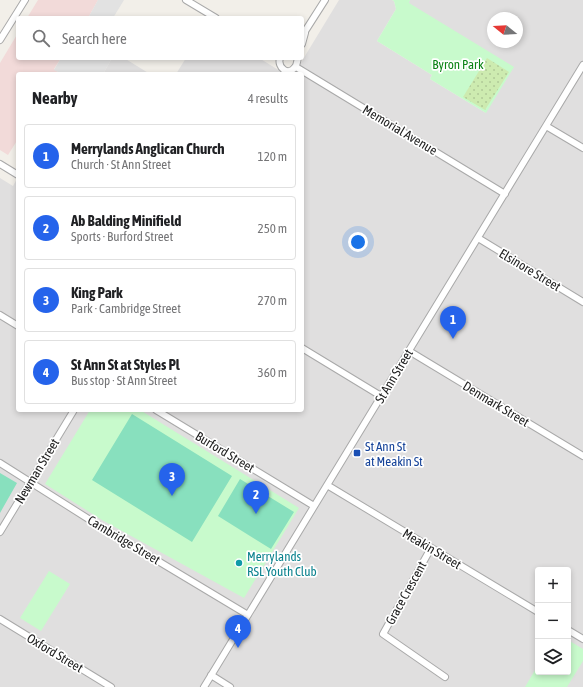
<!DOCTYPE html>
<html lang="en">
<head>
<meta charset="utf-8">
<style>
	body { margin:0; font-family:"Asap Condensed",sans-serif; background:#f2f2f2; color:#202124 }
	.controls { position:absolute; right:12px; bottom:12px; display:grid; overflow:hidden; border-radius:4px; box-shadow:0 2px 6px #0003 }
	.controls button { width:36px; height:36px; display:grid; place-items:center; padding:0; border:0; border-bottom:1px solid #e0e0e0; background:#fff; color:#202124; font:20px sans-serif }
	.compass { position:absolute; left:487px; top:12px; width:36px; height:36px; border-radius:50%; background:#fff; box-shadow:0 2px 6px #0003; rotate:288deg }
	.you { position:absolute; left:358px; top:242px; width:14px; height:14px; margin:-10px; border:3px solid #fff; border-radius:50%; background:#1a73e8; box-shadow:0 0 0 6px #1a73e833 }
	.badge { display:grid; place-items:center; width:26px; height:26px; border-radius:50%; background:#2563eb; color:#fff; font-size:13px; font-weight:700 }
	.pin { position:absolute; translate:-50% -33px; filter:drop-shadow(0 1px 2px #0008) }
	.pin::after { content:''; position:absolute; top:21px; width:14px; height:12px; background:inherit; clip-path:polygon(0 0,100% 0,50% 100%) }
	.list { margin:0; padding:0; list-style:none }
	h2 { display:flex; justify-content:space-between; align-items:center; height:52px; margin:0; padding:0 16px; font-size:17px }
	h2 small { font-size:13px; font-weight:400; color:#757577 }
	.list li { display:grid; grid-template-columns:26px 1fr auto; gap:12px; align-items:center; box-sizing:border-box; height:64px; margin:0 8px 8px; padding:0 8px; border:1px solid #e0e0e0; border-radius:4px }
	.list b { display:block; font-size:15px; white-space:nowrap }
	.list p { margin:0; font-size:13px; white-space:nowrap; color:#757577 }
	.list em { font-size:13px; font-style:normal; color:#757577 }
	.icon { flex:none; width:22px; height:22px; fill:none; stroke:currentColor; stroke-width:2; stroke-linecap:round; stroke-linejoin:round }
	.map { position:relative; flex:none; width:583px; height:687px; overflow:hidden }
	.search { position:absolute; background:#fff; box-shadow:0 2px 6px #0003; left:16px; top:16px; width:288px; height:44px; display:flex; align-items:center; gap:10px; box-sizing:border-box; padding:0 14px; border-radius:4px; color:#757577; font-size:15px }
	.panel { position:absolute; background:#fff; box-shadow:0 2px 6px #0003; left:16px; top:72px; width:288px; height:340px; border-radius:4px }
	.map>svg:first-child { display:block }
</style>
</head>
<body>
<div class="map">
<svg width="583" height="687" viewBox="0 0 583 687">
	<defs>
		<pattern id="garden-dots" width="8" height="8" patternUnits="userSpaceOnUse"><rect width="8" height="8" fill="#cdebb0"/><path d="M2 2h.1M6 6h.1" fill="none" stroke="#b0c997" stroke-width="1.8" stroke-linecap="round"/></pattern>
	</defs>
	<rect width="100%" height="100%" fill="#f2efe9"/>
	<!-- residential -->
	<path fill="#e0dfdf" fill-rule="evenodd" d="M339,0h53l2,1 2,8 -19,32 55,34 -2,4 56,34 -78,-110 2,-3h173v687h-583v-509l13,8 5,-9v233h284v-336h-8zM493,18h24v24h-24zM538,570h30v102h-30z
		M112,58h12l26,16h-47z
		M186,58h73l26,16h-109z"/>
	<!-- commercial -->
	<path fill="#f2dad9" d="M38,0h60l-10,18h-61z
		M18,33v25h43l-7,11 5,4 -1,1h-40v65l-10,16 -8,-5v-87z"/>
	<!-- park -->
	<path fill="#c8facc" d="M392,0h18l-1,3 105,64 -28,46 -56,-34 2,-4 -55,-34 19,-32 -2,-8z
		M90,410h50l159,98 -55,90 -142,-78 -57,-36z
		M49,571l21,13 -29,47 -21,-13z
		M568,640l15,9v12l-16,26h-42l13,-22v7h30z"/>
	<!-- garden -->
	<path fill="url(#garden-dots)" d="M487,58l22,14 -24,38 -22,-13z"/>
	<!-- pitch -->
	<path fill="#88e0be" d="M132,414l100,62 -40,66 -100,-62z
		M0,473l17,10 -17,30z
		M240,479l54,33 -23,37 -53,-33z"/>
	<!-- parking -->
	<path fill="#e2e2e2" d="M98,0h26l-11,18h-25z
		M61,58h51l-9,16h-45v-2l-4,-2z"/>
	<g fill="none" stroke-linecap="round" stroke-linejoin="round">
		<!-- street casing -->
		<g stroke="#a9a9a9" stroke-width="8">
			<path id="street" d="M186,0l30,18
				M302,36l23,-36
				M0,40l25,-40
				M302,44l3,-11
				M280,58c-3,9 8,19 15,9 2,-2 2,-6 3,-9
				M296,67l209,127
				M546,126l37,22
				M0,164l18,11
				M478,238l105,64
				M0,315l18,11
				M302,348l79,48
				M409,351l174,105
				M156,410l158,96
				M0,463l98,62 150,90
				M327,485l211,127
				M0,532l74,-122
				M431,548l-48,86 62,43
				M0,619l111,68
				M568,630l15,9
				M211,675l19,12
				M204,687l379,-622"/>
		</g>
		<!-- street -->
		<use href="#street" stroke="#fff" stroke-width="6"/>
	</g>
	<!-- markers -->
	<rect fill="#1a4fb4" stroke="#fff" stroke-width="1.5" x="353" y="449" width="8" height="8" rx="2"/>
	<circle fill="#0f9aa8" stroke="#fff" stroke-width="1.5" cx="239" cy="563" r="4"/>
	<g text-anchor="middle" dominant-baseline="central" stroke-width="3.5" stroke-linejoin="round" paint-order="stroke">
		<!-- park labels -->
		<g font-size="13" fill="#0c8416" stroke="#fff">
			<text x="458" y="64">Byron Park</text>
		</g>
		<!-- street labels -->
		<g font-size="13" fill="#222" stroke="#fff">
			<text transform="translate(400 130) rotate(31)">Memorial Avenue</text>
			<text transform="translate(530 270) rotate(31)">Elsinore Street</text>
			<text transform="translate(394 376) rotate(-59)">St Ann Street</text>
			<text transform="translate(496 404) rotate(31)">Denmark Street</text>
			<text transform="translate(225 452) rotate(31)">Burford Street</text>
			<text transform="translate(37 471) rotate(-59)">Newman Street</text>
			<text transform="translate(124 540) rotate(31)">Cambridge Street</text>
			<text transform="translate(432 549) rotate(31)">Meakin Street</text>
			<text transform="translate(406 593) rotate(-61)">Grace Crescent</text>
			<text transform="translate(55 653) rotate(31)">Oxford Street</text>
		</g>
		<!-- transit labels -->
		<g font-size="13" fill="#164399" stroke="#fff" text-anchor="start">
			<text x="365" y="446">St Ann St<tspan x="365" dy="15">at Meakin St</tspan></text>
		</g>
		<!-- culture labels -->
		<g font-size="13" fill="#0d838f" stroke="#fff" text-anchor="start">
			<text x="247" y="556">Merrylands<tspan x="247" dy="15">RSL Youth Club</tspan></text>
		</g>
	</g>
</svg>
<div class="controls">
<button>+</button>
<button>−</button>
<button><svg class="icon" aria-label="layers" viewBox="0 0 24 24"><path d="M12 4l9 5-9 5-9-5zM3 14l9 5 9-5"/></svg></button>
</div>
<svg class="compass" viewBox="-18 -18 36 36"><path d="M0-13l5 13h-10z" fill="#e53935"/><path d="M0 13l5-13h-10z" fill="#757577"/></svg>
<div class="you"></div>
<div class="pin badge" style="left:453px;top:339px">1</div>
<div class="pin badge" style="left:256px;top:514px">2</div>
<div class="pin badge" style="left:172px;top:496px">3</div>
<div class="pin badge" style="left:238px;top:648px">4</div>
<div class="search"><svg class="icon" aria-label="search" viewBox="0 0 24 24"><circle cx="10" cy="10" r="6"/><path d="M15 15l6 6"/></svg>Search here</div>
<section class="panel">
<h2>Nearby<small>4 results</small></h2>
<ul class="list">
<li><span class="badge">1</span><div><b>Merrylands Anglican Church</b><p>Church · St Ann Street</p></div><em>120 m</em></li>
<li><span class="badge">2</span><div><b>Ab Balding Minifield</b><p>Sports · Burford Street</p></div><em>250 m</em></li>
<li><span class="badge">3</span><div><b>King Park</b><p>Park · Cambridge Street</p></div><em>270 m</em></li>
<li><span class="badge">4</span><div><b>St Ann St at Styles Pl</b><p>Bus stop · St Ann Street</p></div><em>360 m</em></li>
</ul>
</section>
</div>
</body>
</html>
